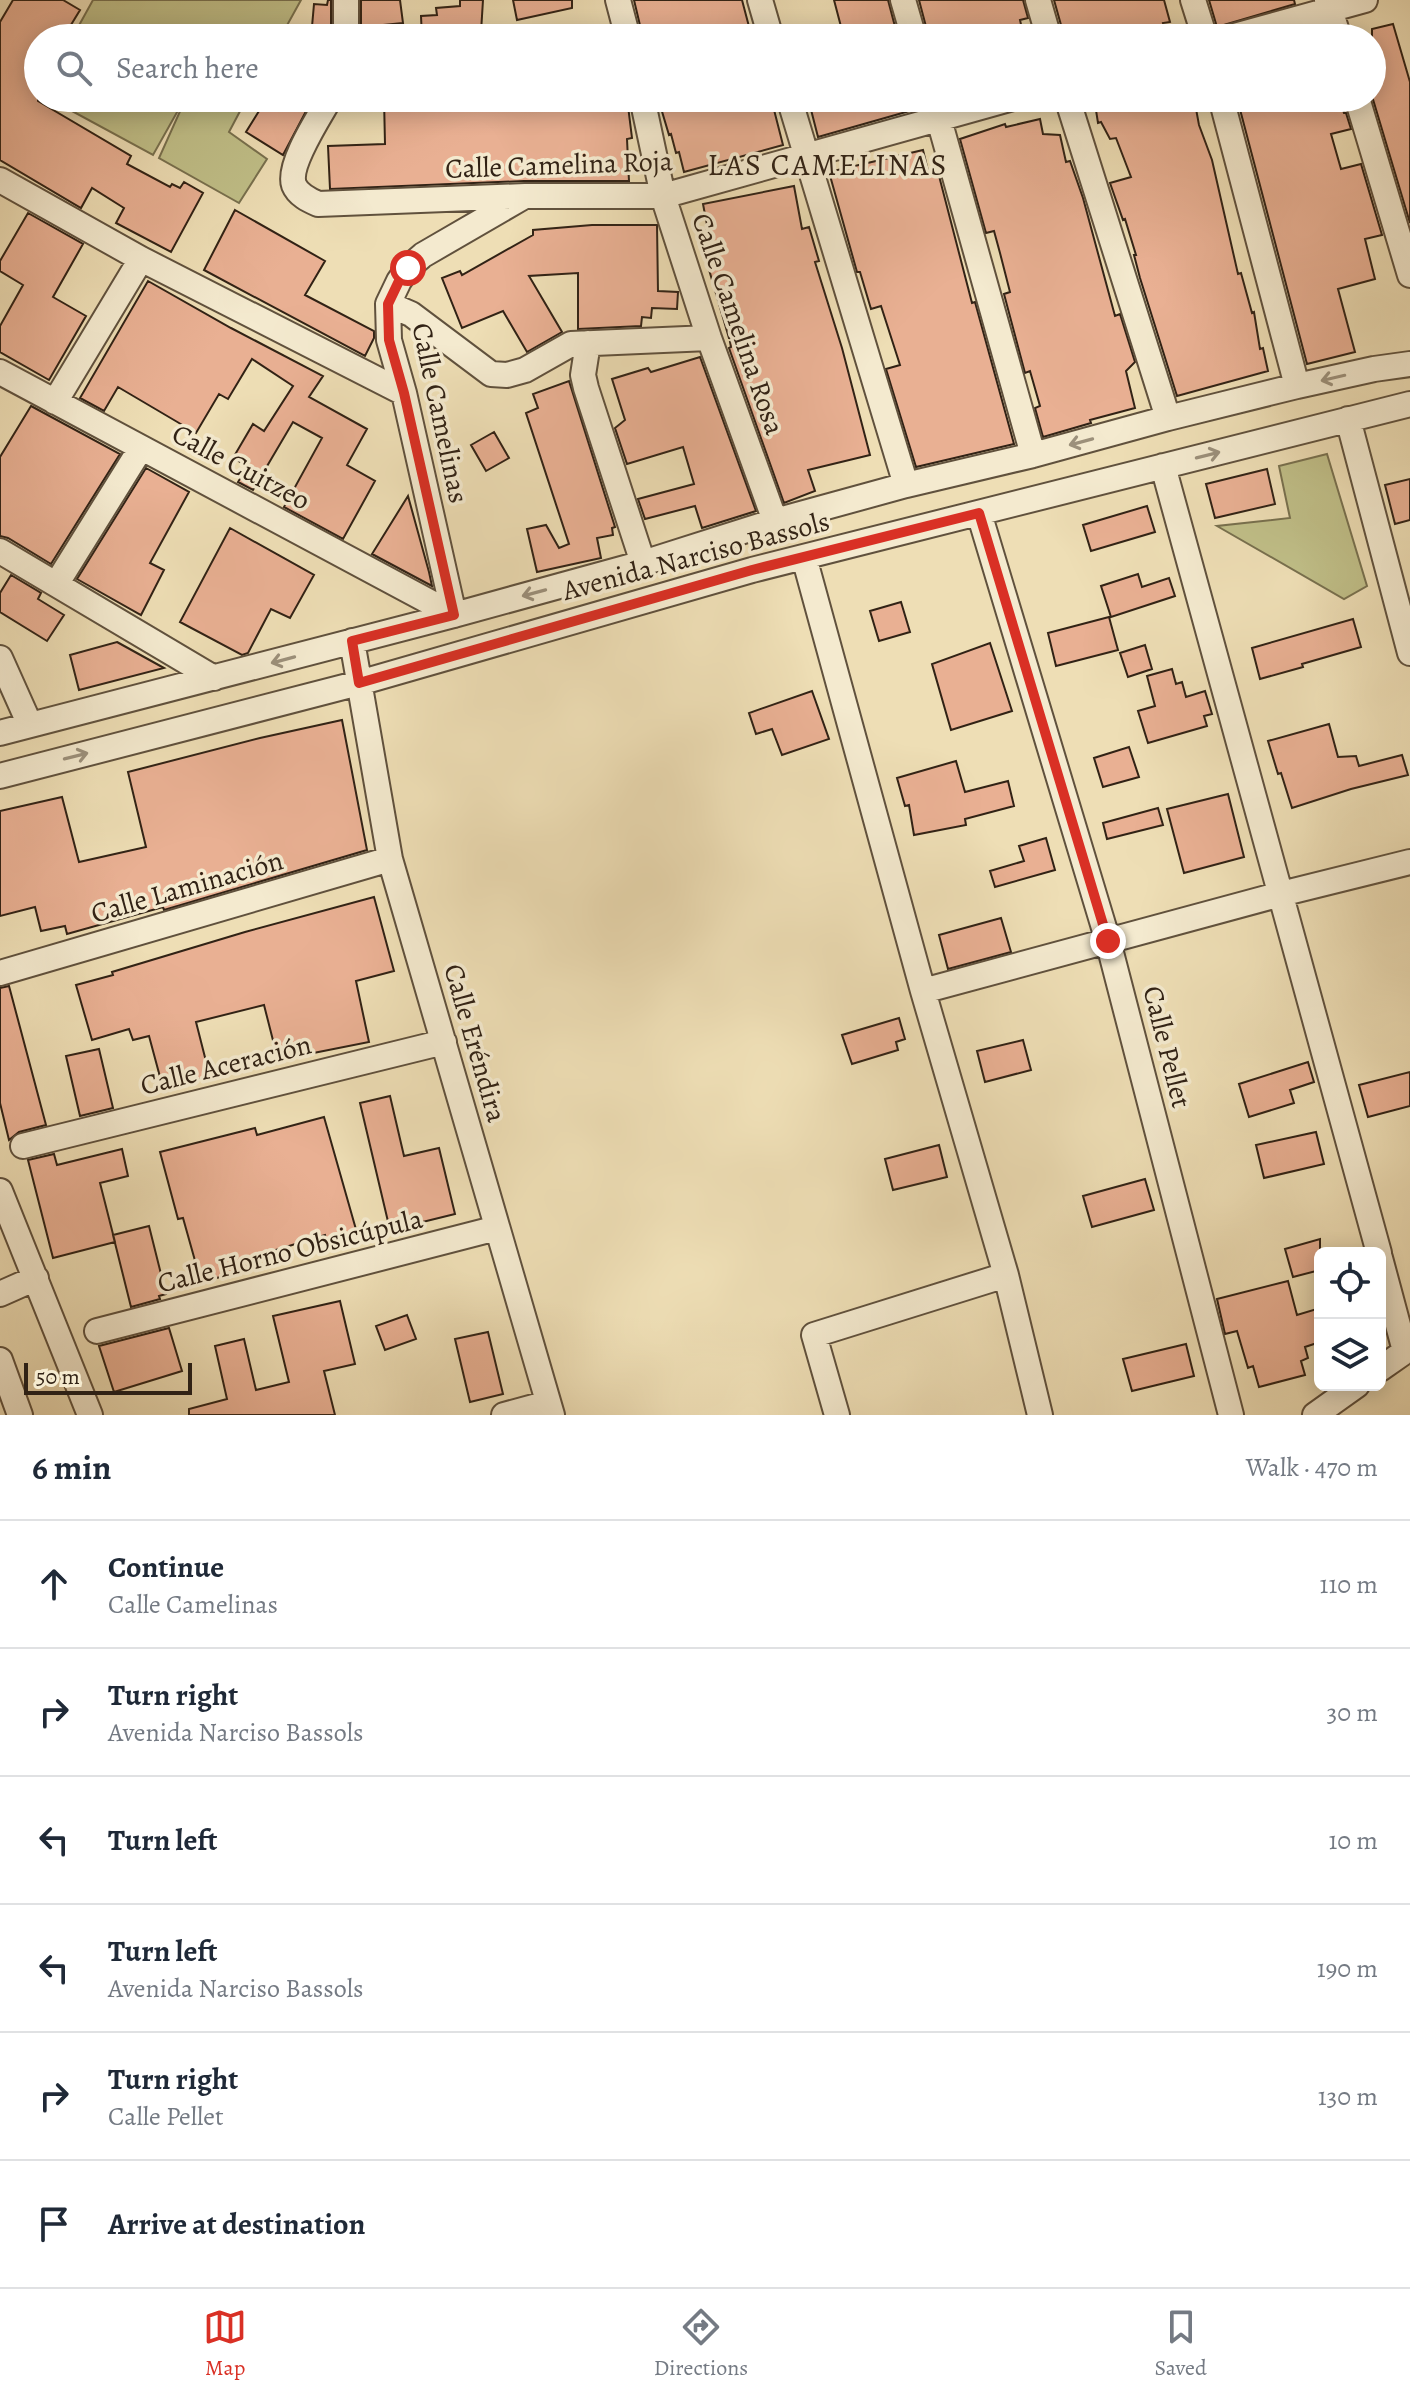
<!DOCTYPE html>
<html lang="en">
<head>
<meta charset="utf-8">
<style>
	body { margin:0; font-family:Alegreya,serif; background:#f2f2f3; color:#1f2937 }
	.controls { position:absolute; right:24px; bottom:24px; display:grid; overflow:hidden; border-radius:12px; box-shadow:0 4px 20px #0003 }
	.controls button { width:72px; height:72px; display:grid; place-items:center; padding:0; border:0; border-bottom:2px solid #e0e1e3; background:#fff; color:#1f2937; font:40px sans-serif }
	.scale { position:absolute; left:24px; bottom:20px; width:168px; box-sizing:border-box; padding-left:8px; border:4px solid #312215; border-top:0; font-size:22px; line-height:28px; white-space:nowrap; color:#312215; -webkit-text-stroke:6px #f4eacf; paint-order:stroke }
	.stop { position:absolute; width:24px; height:24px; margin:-18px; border:6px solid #d93025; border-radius:50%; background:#fff }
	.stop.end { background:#d93025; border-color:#fff; box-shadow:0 2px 8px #0008 }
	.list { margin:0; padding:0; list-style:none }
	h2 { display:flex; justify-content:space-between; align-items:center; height:104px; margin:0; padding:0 32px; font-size:34px }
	h2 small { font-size:26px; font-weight:400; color:#747a83 }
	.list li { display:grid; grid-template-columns:52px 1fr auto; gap:24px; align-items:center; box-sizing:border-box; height:128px; padding:0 32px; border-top:2px solid #e0e1e3 }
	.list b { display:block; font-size:30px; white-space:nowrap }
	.list p { margin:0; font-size:26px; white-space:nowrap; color:#747a83 }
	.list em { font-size:26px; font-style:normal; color:#747a83 }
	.icon { flex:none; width:44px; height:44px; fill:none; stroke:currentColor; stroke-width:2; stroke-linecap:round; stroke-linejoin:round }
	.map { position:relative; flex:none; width:1410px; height:1415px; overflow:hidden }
	.search { position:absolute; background:#fff; box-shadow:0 4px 20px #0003; left:24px; right:24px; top:24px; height:88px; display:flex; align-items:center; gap:20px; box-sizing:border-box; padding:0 28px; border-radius:44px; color:#747a83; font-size:30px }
	.sheet { height:872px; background:#fff }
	nav { display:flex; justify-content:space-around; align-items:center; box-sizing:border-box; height:112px; border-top:2px solid #e0e1e3; background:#fff; font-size:22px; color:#747a83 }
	nav a { display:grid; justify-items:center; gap:4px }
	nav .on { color:#d93025 }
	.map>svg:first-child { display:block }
</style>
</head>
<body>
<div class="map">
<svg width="1410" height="1415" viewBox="0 0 1410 1415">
	<rect width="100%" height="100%" fill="#eedeb5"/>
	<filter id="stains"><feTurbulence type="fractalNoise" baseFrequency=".0025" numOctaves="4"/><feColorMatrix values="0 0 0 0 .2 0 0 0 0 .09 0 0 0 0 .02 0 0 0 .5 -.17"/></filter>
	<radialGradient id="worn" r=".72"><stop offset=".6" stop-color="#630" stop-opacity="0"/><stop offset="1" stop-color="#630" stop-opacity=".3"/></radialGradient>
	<!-- green -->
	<path fill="#c0bf88" stroke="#78704e" stroke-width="2" d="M93,0h208l-21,38h-208z
		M48,98h137l-32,57z
		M186,98h61l-18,34 38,27 -28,44 -80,-45z
		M1327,454l40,132 -23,13 -127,-73 73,-8 -11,-52z"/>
	<!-- building -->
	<path fill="#e9b093" stroke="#312215" stroke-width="2" d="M13,0h50l17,10 -17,28h-25v63l93,55 -4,8 43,23 2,-3 8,4 4,-6 19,11 -32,59 -55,-29 8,-15 -32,-20 -11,20 -81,-48v-138z
		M328,0h3v38h-20l3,-34 13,1z
		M361,0h39l3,23 -19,2 1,13h-24z
		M460,0h23l-2,32 -22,1 1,5h-38l-1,-22 16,-1 -1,-7 24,-2z
		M513,0h59v8l-55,12z
		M634,0h108l10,38h-109z
		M834,0h54l10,38h-54z
		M919,0h104l5,18 -8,2 4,18h-95z
		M1054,0h110l6,22 -7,1 4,15h-95l-4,-7 -5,1z
		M1209,0h85l1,4 -78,23z
		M1393,24l17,58v141l-38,-127v-67z
		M267,98h46l-30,57 -37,-23z
		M384,98h158l1,2 84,-2 5,40 -5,1 2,42h-105l-194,8 -2,-43 57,-2z
		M658,98h113l12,47 -99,27 -5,-20 -3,1 -5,-19 -2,1z
		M808,98h110l2,10 -102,29z
		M1110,98h84l5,27 13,35 26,114 3,-1 11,40 2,-1 6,37 3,-1 5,23 -91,25 -37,-118 -6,-23h2l-11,-36 -2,1 -13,-37 21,-6 -15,-39 -6,1 -9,-17 -3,1 -3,-19z
		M1237,98h102l5,15h2l5,16 -20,5 10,35 20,-5 21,71 -17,4 10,40 -37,10 17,63 -48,12z
		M1040,119l3,15 17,1 6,27 4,-1 13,37 32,118 5,-2 15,48 -9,9 9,37 -45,12 1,3 -48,14 -8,-29 5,-2 -10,-35 -5,2 -21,-79 6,-2 -10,-39 -6,-22 -8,2 -26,-94 45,-15 1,3z
		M923,150l6,25 9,-3 34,131 3,-1 39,142 -98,23 -30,-98 14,-4 -19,-59 -10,3 -11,-37h-3l-28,-100z
		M794,186l8,43 7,-2 10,34 -4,1 27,86 28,107 -62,15 7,21 -31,12 -55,-155 2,-1 -1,-5 9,-3 -10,-1 -31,-106 10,-2 -5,-26z
		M235,210l90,51 -20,34 69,36v7l-9,18 -161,-86z
		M28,213l55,31 -30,53 33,19 -37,64 -49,-28v-26l23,-41 -23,-14v-10z
		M592,225h65l1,66 20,1 -1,17 -25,-1 -1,10 -9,-1 -1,9 -63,3v-56l-49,3 33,56 -35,20 -24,-41 -41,17 -20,-50 18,-7 2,4 71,-40v-5z
		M148,281l83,47 92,48 -14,21 58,32 -20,36 28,16 -32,58 -59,-32 38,-69 -29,-16 -40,68 -15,-8 10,-16 -15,-8 20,-34 11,7 29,-45 -41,-27 -24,40 -9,-5 -23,39 -78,-46 -14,24 -24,-13z
		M700,357l56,154 -54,17 -7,-22 -50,13 -7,-20 56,-15 -11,-37 -56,17 -12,-36 10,-8 -13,-41 36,-11 3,4z
		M569,381l46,146 -3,1 1,7 -16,3 4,20 -64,14 -10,-43 19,-4 13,23 10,-4 -43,-131 12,-5 -5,-14z
		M31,406l89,48 -69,110 -43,-26 -8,-2v-79z
		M494,432l15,26 -23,13 -15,-26z
		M146,468l43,24 -39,71 14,7 -23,45 -64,-36z
		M1267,469l8,35 -60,14 -9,-34z
		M1410,479v41l-15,4 -10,-39z
		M408,496l21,76 3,14 -60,-32z
		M1147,506l8,26 -64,19 -8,-26z
		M230,528l84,47 -24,43 -19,-9 -23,44 -6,2 -62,-33z
		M1138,574l4,13 27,-9 6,18 -64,21 -10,-31z
		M11,575l30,18 -3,6 26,16 -17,26 -47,-29v-19z
		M901,602l9,30 -31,9 -9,-30z
		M1109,617l9,33 -62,16 -8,-33z
		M1353,619l8,28 -59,17 1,3 -43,12 -8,-31z
		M117,642l47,26 -85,22 -9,-35z
		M990,643l22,68 -61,19 -19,-66z
		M1145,645l7,24 -24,8 -8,-24z
		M1172,669l4,15 6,-2 4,15 19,-6 7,23 -8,2 3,10 -59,17 -10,-32 17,-5 -8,-30z
		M812,691l17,48 -47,16 -10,-26 -16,5 -7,-21z
		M342,720l25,130 -203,60 -1,-3 -96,27 -2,-8 -24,5 -6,-24 -35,9v-105l62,-14 17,65 67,-15 -18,-75 132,-34z
		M1329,724l9,33 18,-1 3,10 43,-11 6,20 -57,14 -59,19 -11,-35 -3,1 -10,-33z
		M1129,747l10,30 -36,10 -9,-29z
		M956,761l9,31 43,-11 6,25 -49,13 1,6 -52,10 -5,-30 -4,1 -8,-28z
		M1228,794l16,63 -60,16 -17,-64z
		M1158,808l5,17 -56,14 -4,-16z
		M1046,838l9,32 -60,17 -5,-16 34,-10 -5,-15z
		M374,897l20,74 -38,10 13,61 -91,18 -14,-55 -68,17 14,55 -47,11 -14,-52 -16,4 -4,-11 -37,11 -16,-55 37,-10 -1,-3 133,-40z
		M1001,918l10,34 -63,17 -9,-34z
		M9,986l37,139 -27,7 -10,8 -9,-37v-115z
		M899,1018l6,21 -9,3 2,8 -46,14 -10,-29z
		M1023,1040l8,30 -46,12 -8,-31z
		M99,1049l14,59 -33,8 -14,-60z
		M1308,1062l6,20 -24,8 4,13 -45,14 -10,-33z
		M1410,1072v34l-42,11 -9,-32z
		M390,1096l14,60 35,-8 16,66 -65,16 -30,-127z
		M324,1117l35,123 -31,8 -3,-13 -69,21 3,11 -58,15 -18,-64 -5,1 -18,-67 95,-24 2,7z
		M1316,1132l8,32 -60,14 -8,-33z
		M939,1145l8,32 -54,13 -8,-31z
		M122,1149l6,27 -28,7 15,59 -62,16 -25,-98 26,-6 3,11z
		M1145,1179l9,31 -62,17 -9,-31z
		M149,1226l17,68 -7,2 1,3 -29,8 -18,-72z
		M1320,1239v31l-27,7 -8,-28z
		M1288,1281l9,34 23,-7v34l-15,5 3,11 -7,3 4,14 -46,12 -6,-21 -5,2 -11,-37 -12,3 -8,-35z
		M340,1301l15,63 -31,7 11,44h-146v-6l38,-10 -12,-53 29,-7 12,51 33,-8 -16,-66z
		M407,1315l9,24 -31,11 -9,-24z
		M169,1328l13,43 -68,21 -15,-46z
		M488,1332l15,62 -33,8 -15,-63z
		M1186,1344l8,32 -62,15 -9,-32z"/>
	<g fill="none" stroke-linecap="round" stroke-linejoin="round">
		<!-- minor casing -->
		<g stroke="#60513d" stroke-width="28">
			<path id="minor" d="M618,0l10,38
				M760,0l11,38
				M903,0l11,38
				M1038,0l11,38
				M1193,0l12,38
				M1327,0l12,38
				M346,38v-38
				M1227,38l138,-38
				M330,98c-10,18 -43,67 -36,87 4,10 15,15 24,19l207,-8h138l350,-98
				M642,98l21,98 46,142 66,183
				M789,98l117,387
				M933,98l100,357
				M1067,98l101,320
				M1221,98l76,288
				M1357,98l53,177
				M0,180l141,79 263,134
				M388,304l23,10 80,60 16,1 18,-5 46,-26 138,-6
				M588,343l-5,32 3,13 57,175
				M0,372l454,243
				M55,402l86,-143
				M1348,419l62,234
				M1163,466l216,787
				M979,513l129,428 123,474
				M0,551l214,127
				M804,557l119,434 83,284 34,140
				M57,583l84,-135
				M454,615l-50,-222 -15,-53 -1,-36 11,-23 9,-13 15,-13 100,-58
				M352,641l38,218 162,556
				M0,658l30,67
				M0,733l454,-118 189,-52 132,-42 131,-36 127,-30 135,-37 129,-32 77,-17 36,-5
				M0,776l359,-93 393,-113 658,-166
				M0,973l390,-114
				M923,991l358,-97 129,-32
				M23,1146l421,-104
				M0,1191l90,224
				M1380,1258l25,93
				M0,1294l36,-16
				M97,1331l400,-103
				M0,1360l20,55
				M1380,1369l30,-21
				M504,1415l44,-12
				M837,1415l-23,-80 192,-60
				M1315,1415l42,-30"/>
		</g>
		<!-- minor -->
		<use href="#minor" stroke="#f4eacf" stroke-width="24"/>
	</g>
	<!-- one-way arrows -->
	<defs><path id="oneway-shaft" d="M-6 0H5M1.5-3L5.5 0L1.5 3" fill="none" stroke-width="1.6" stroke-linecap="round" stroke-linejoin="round" transform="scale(2)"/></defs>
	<g stroke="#9c907b">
		<use href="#oneway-shaft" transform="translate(1333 378) rotate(167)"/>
		<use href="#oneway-shaft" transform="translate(1081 442) rotate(165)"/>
		<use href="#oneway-shaft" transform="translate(1208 455) rotate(-14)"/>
		<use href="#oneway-shaft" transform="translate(534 593) rotate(165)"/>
		<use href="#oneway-shaft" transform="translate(283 660) rotate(165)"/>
		<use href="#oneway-shaft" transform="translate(76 756) rotate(-14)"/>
	</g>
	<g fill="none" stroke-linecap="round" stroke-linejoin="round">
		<!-- route -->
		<path stroke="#d93025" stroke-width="10" d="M408,268l-9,13 -11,23 1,36 15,53 50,222 -102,26 7,42 393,-113 227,-57 129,428"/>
	</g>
	<g text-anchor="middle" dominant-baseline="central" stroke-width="7" stroke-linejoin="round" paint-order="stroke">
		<!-- street labels -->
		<g font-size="28" fill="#312215" stroke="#f4eacf">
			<text transform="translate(559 165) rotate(-2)">Calle Camelina Roja</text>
			<text transform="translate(738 324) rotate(71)">Calle Camelina Rosa</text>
			<text transform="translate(440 413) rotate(78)">Calle Camelinas</text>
			<text transform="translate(241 467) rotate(28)">Calle Cuitzeo</text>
			<text transform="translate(696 556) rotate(-15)">Avenida Narciso Bassols</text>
			<text transform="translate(187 887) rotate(-16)">Calle Laminación</text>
			<text transform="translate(475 1043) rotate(74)">Calle Eréndira</text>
			<text transform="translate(1167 1047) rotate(76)">Calle Pellet</text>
			<text transform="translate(226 1065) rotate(-14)">Calle Aceración</text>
			<text transform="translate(290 1251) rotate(-14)">Calle Horno Obsicúpula</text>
		</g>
		<!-- neighbourhood labels -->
		<g font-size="30" letter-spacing="2" fill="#312215" stroke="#f4eacf">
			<text x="828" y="165">LAS CAMELINAS</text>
		</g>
	</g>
	<rect width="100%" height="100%" filter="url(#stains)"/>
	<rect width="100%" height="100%" fill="url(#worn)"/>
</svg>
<div class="controls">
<button><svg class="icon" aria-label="locate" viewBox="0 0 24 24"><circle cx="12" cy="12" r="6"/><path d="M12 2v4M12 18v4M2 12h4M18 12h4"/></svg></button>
<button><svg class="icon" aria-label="layers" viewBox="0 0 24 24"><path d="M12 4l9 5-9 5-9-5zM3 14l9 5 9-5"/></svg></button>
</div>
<div class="scale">50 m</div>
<div class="stop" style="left:408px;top:268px"></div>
<div class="stop end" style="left:1108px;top:941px"></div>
<div class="search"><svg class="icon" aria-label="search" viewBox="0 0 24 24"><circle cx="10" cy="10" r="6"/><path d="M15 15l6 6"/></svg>Search here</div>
</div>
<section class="sheet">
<h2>6 min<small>Walk · 470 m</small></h2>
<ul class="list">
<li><svg class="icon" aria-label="ahead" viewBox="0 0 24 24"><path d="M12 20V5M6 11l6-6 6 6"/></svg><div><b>Continue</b><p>Calle Camelinas</p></div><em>110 m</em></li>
<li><svg class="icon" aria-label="right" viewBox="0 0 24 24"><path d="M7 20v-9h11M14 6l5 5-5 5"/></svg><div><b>Turn right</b><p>Avenida Narciso Bassols</p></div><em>30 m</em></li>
<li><svg class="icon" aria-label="left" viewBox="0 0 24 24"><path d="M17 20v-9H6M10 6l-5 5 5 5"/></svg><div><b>Turn left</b></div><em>10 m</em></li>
<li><svg class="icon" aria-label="left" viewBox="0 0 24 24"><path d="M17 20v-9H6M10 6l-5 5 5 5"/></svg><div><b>Turn left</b><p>Avenida Narciso Bassols</p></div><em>190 m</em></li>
<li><svg class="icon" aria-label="right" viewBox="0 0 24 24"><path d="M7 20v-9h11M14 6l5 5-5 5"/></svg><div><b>Turn right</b><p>Calle Pellet</p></div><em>130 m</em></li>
<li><svg class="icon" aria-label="arrive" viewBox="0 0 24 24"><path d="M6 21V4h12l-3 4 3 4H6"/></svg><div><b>Arrive at destination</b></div></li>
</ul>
</section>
<nav>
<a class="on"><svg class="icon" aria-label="map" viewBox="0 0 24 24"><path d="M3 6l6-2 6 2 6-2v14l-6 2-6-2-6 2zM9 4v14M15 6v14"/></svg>Map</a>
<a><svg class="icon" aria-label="directions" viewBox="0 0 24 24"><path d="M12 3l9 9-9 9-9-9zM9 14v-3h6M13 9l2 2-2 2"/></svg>Directions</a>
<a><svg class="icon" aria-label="saved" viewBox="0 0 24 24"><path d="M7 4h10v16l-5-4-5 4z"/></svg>Saved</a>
</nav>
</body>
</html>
